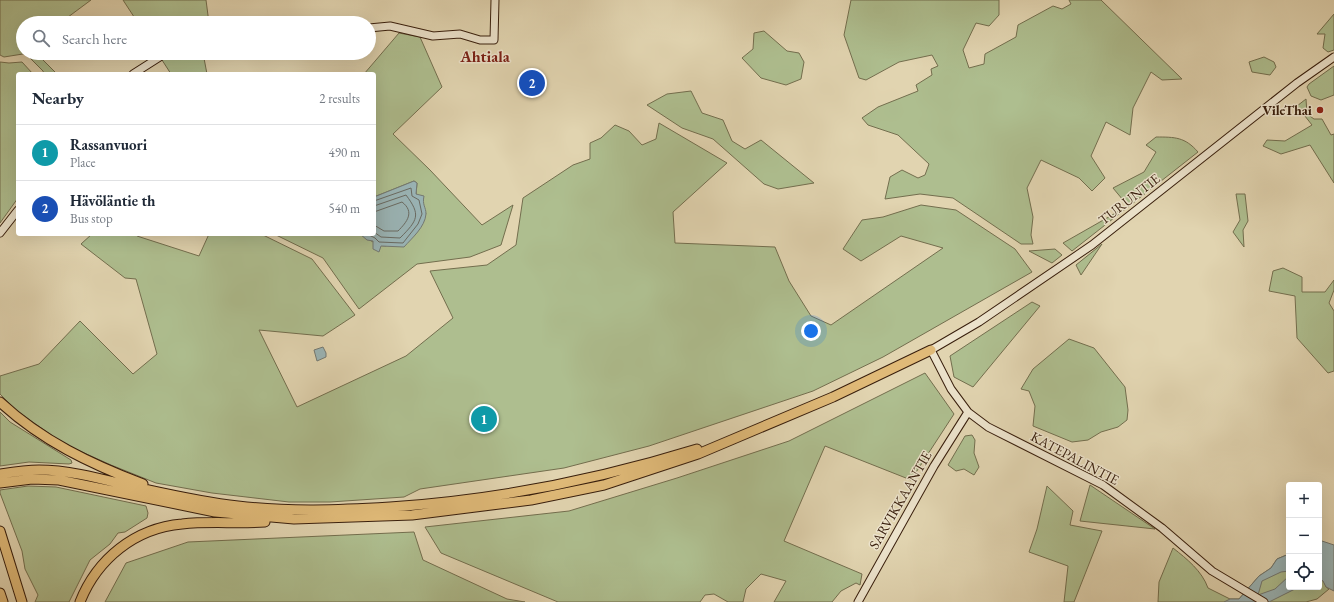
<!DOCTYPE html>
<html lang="en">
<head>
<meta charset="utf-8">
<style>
	body { margin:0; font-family:"EB Garamond",serif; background:#f6f6f7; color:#1f2937 }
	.controls { position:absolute; right:12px; bottom:12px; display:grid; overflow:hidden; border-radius:4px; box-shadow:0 4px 16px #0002 }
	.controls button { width:36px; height:36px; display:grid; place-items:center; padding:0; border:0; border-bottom:1px solid #e0e1e3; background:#fff; color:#1f2937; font:20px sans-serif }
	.you { position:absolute; left:811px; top:331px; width:14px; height:14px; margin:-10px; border:3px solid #fff; border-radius:50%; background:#1a73e8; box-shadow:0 0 0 6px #1a73e833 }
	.badge { display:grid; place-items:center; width:26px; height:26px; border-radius:50%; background:#111827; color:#fff; font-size:13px; font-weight:700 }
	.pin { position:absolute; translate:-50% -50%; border:2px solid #fff; box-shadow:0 1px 4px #0006 }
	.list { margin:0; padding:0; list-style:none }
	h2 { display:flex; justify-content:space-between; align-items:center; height:52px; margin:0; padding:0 16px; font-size:17px }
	h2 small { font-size:13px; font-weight:400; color:#747a83 }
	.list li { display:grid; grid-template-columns:26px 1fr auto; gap:12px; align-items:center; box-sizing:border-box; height:56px; padding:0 16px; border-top:1px solid #e0e1e3 }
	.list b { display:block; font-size:15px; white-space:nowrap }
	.list p { margin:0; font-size:13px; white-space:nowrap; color:#747a83 }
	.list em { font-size:13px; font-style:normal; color:#747a83 }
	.icon { flex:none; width:22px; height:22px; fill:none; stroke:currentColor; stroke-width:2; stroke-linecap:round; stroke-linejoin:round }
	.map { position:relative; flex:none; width:1334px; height:602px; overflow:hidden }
	.search { position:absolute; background:#fff; box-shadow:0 4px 16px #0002; left:16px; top:16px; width:360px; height:44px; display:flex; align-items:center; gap:10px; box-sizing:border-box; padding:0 14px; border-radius:22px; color:#747a83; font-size:15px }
	.panel { position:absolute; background:#fff; box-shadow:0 4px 16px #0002; left:16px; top:72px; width:360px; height:164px; border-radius:4px }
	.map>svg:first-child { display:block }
</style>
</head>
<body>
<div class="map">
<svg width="1334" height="602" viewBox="0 0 1334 602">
	<rect width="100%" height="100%" fill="#e1d4b0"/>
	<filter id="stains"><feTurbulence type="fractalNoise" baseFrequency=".005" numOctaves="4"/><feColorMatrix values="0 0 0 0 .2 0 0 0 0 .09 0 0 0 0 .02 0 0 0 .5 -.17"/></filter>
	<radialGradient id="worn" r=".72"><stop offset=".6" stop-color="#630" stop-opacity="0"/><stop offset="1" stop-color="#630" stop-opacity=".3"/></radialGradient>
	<!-- green -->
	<path fill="#aebe8f" stroke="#736e4e" d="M0,0h91l-31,23h-37v30h6l-25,4 -4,-2z
		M123,0h83l3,23h-71z
		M851,0h148v15l-10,11 -13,-3 -13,27 6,18 15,-4 1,-10 31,-17 2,-12 35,-19 9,3 9,-5 -2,-4h32l81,79 -20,1 -11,-8 -18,36 -3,27 -24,-13 -15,34 14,22 -13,13 -13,-13 -38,-18 -14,28 6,29 -2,18 2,9h-12l-68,-46 -33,-4 -35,5 5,-22 12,-7 16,8 7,-3 4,-11 -31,-29 -30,-10 -6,-7 16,-11 40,-16 -2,-6 16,-10 -1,-6 7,-3 -6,-11 -33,7 -33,18 -7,-2 -15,-43z
		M1334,14v36l-6,2 -5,-4 2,-14h-8z
		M764,31l23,20 12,2 5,9 -3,17 -15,6 -25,-7 -19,-20 11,-9 1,-16z
		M399,33l21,4 22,50 -49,47 37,36 52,55 31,-20 -12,40 -31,12 -53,7 -58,45 -36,-51 -49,-24h86c8,4 16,12 26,12l40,-32 -10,-19 1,-12 -3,-2 -40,16v-123h-10z
		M175,53h28l4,21h-36l-9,-14z
		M38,55l19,19h-13l-1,-3 -13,-13z
		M1264,57l10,5 2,5 -6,8 -18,-3 -3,-10z
		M0,62l9,1 13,-1 11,12h-15v124l-18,25z
		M1334,66v29l-13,5 -10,-4 -4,-9 2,-3z
		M691,91l11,22 21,7 9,21 13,8 16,-9 53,43 -36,6 -14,-5 -51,-45 -31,-11 -35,-23 20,-11z
		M1306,99l1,15 7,5h8l9,16 3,-1v49l-24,-38 -29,9 -18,-8 4,-6 18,1 27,-16 -15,-19z
		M659,123l68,40 -54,49 2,31 100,4 14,34 22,35 20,9 112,-77 -42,-12 -40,25 -18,-12 19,-29 21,-3 38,-12 35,5 59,39 17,23 -149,85 -70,34 -164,55 -85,22 -144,21 -16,8 -74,5h-41l-77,-9 -56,-10 -45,-18 -47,-21 -47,-33 -17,-17v-18l39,-12 41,-43 53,53 24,-20 -21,-75 -11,-1 -44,-34 11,-10h46l-1,2 62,20 10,-22h52l51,25 43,56 -32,21 -64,-6 38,77 109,-51 47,-38 -23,-47 57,-6 29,-20 7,-47 50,-33 17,-6v-16l11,-5 14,-13 14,6 13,14 14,-6z
		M1156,137c19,0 29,0 42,15l-126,99 -9,-8 65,-37 -15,-18 31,-16 12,-20 -10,-7z
		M1236,194h9l3,27 -5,9 1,17 -11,-15 7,-12z
		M1102,244l-21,31 -5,-10z
		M1055,249l7,6 -10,8 -23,-12z
		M1283,268l19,9v15h23l9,-12v10l-5,13 5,8v60l-6,2 -31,-35 -2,-42 -26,-5 4,-20z
		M1032,302l8,4 -67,81 -19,-10 -4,-21z
		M1069,339l25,9 31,39 3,23 -1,10 -9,7 -17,5 -13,8 -16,2 -39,-16 2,-20 -6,-15 -8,-2 12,-20z
		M925,373l29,41 -43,66 -86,-34 -41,95 78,33 -2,11 -4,-2 -15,8 -9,11h-58l12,-21 -25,-7 -15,15 -3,13h-15l-14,-8 -9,1 -5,7h-142l-117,-49 -16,-26 144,-16 108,-33 112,-37z
		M0,412l10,10 61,38 1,3 -3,1 -40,-2 -29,4z
		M972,435l3,5 -1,13 5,14 -5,8 -10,-6 -8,2 -8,-6 17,-29z
		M1090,485l65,44 -75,-8z
		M28,486l28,1 90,19 2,7 -1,5 -22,14 -7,1 -8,11 -20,16 -21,42h-34l3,-7 -13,-26 -3,-18 -22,-58v-3z
		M1047,486l26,25 -3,14 32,6 -28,71h-10l4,-36 -39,-14 8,-23z
		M414,532l9,28 84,39 18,3h-420l21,-39 62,-21z
		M1173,548c14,11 29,23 35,40l22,11h9l20,-23 12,-8 6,-9 12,-5v33h30v-8l5,2 2,6 3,2 -12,10 -11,3h-148l1,-20z"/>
	<!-- water -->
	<path fill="#9ab5b7" stroke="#737973" d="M414,181l3,2 -1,11 8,2c-2,9 2,11 2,18 -1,13 -14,24 -22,33l-23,-1 -2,6 -6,-3v-8l-6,-1 -7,-6h14v-37z
		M323,347l3,6v4l-9,4 -3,-11z
		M1319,540l15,5v46l-8,-4 -3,-6 -4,-2z
		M1289,554v3l-2,2 2,1v11l-8,1 -19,9 -4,14 17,-6 14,-13v11h10l-30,15h-45l6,-3h9l20,-23 12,-8 6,-9z"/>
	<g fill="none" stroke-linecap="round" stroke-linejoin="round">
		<!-- shore -->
		<path stroke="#696a62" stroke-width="1" d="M374,206l32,-11c15,20 12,25 -6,43l-19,-1 -7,-5
			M374,212l28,-10c13,10 5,20 -4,29h-14l-10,-6
			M367,234l8,4 4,4 24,1 15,-19 4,-10 -3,-14 -7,-4 -1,-8 -37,13"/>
		<!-- secondary casing -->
		<g stroke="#381e0c" stroke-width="9">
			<path id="secondary" d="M369,28l21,-2 43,10 27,-2 20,6h14l1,-40
				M133,74l33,-21
				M0,233l18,-23
				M858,602l76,-136 34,-54
				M1264,602l-52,-31 -50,-43 -59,-43 -115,-58 -20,-15 -17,-23 -20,-39 48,-28 113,-77 205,-162 37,-26"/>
		</g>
		<!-- highway casing -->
		<g stroke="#381e0c" stroke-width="11">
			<path id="highway" d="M0,402c42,39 91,62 143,82
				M0,474c13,-2 26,-4 39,-4 29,0 59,8 87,15 37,8 74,17 112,21 51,6 101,4 152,1 104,-7 207,-27 307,-58
				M0,483l32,-4 27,1 156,32 79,7 118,-4 119,-15 73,-15 94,-31 135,-57 98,-47
				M0,531l22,71
				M0,593l3,9
				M80,602c17,-43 55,-74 102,-78 27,-3 55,0 83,-2"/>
		</g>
		<!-- secondary -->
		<use href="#secondary" stroke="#ece3cc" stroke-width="7"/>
		<!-- highway -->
		<use href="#highway" stroke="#e0ba78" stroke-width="9"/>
	</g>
	<!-- markers -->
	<circle fill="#8f2418" stroke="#ece3cc" stroke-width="1.5" cx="1320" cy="110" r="4"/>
	<g text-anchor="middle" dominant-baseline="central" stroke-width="3" stroke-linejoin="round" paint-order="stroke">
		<!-- poi labels -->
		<g font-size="14" font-weight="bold" fill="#381e0c" stroke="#ece3cc" text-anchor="end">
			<text x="1312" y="110">VileThai</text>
		</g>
		<!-- street labels -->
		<g font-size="14" fill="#381e0c" stroke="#ece3cc">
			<text transform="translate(1129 199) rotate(-38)">TURUNTIE</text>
			<text transform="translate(1075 458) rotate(28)">KATEPALINTIE</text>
			<text transform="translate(900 500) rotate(-60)">SARVIKKAANTIE</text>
		</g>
		<!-- quarter labels -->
		<g font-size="16" font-weight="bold" fill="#7a1f14" stroke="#ece3cc">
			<text x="485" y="56">Ahtiala</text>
		</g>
	</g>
	<rect width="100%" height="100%" filter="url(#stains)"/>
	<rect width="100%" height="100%" fill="url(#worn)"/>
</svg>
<div class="controls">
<button>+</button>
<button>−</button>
<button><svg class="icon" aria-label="locate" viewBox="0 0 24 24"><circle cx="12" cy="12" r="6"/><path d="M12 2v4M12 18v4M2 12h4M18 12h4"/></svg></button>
</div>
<div class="you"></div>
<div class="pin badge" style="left:484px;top:419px;background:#0f9aa8">1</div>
<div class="pin badge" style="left:532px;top:83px;background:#1a4fb4">2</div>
<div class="search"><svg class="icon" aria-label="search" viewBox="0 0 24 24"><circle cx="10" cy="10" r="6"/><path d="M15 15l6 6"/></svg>Search here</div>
<section class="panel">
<h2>Nearby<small>2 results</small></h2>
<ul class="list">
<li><span class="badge" style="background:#0f9aa8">1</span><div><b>Rassanvuori</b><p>Place</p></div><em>490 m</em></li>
<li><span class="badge" style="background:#1a4fb4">2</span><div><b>Hävöläntie th</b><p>Bus stop</p></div><em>540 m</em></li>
</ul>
</section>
</div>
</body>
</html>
